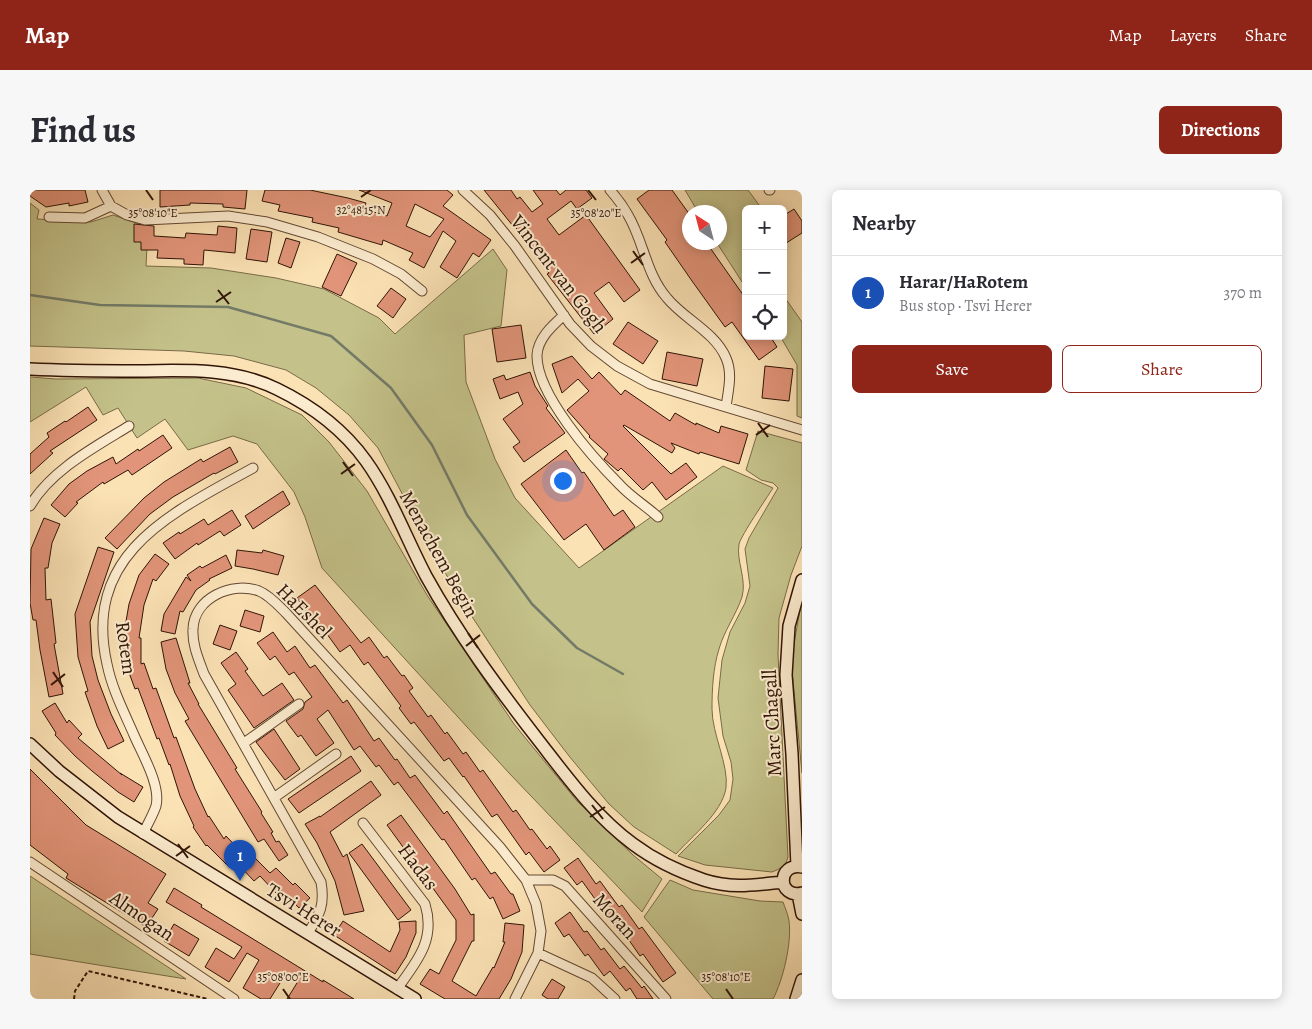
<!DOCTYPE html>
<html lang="en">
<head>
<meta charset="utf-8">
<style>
	body { margin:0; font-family:Alegreya,serif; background:#f7f7f7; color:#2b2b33 }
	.controls { position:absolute; right:15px; top:15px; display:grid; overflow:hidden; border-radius:8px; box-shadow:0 2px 12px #0003 }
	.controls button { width:45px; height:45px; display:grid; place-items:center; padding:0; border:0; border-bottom:1px solid #e1e1e2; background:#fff; color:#2b2b33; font:25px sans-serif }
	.compass { position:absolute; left:652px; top:15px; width:45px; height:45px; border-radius:50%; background:#fff; box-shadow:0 2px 12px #0003; rotate:324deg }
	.you { position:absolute; left:532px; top:290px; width:18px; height:18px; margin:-12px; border:4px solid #fff; border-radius:50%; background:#1a73e8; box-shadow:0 0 0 8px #1a73e833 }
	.badge { display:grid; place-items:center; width:32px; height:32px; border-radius:50%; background:#8f2418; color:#fff; font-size:16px; font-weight:700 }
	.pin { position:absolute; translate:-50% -41px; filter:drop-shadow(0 1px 2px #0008) }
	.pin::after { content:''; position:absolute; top:26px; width:18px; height:15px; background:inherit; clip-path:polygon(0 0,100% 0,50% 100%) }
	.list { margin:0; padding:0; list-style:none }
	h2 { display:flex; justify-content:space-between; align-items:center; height:65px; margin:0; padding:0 20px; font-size:21px }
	h2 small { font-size:16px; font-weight:400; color:#7c7c81 }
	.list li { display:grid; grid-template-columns:32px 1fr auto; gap:15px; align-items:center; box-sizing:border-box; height:75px; padding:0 20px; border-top:1px solid #e1e1e2 }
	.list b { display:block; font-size:19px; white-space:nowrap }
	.list p { margin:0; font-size:16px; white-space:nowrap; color:#7c7c81 }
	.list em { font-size:16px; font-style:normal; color:#7c7c81 }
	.actions { display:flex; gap:10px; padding:15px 20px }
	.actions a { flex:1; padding:11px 0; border:1px solid #8f2418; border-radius:8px; text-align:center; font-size:18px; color:#8f2418 }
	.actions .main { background:#8f2418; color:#fff }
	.icon { flex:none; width:28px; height:28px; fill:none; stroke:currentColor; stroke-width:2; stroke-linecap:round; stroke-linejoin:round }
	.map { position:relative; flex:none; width:772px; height:809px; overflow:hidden; border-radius:8px }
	header { display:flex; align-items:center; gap:30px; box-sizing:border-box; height:70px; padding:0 25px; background:#8f2418; color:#fff }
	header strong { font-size:24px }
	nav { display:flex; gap:28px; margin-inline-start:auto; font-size:18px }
	.intro { display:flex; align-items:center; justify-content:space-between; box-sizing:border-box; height:120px; padding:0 30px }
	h1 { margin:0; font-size:35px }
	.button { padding:12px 22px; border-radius:8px; background:#8f2418; color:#fff; font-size:18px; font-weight:700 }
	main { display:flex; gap:30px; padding:0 30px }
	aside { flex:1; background:#fff; border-radius:8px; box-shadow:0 2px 12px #0003 }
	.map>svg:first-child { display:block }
</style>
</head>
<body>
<header>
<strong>Map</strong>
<nav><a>Map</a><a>Layers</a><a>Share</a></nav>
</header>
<div class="intro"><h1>Find us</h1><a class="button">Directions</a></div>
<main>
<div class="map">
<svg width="772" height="809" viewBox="0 0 772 809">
	<rect width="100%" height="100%" fill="#fbe2b5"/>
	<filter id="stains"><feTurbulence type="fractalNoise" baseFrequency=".004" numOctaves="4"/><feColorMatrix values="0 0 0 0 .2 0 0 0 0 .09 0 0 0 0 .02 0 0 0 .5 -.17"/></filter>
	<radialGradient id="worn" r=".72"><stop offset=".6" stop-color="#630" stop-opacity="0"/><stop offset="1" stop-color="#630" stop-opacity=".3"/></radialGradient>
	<!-- green -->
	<path fill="#c4c28a" stroke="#7a6b48" d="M655,0h63l14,19h-16v79l-29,-45 2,-1v-30h-21z
		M0,13l9,7 -2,9 54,3 22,-7 35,12 -2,39 65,2 65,10 48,11 55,29 16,16 98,-85 14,21 -6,56 -37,9 2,47 29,77 20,39 64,70 144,-102 50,22c-7,11 -31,46 -34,56 -3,17 8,35 3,53 -6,18 -18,34 -23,52 -6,19 -7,41 -7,60 0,25 17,56 14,79 -4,25 -34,48 -50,66l-42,-27 -25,-23 -40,-48 -39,-51 -63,-96 -32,-53 -57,-108 -29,-33 -33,-27 -30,-18 -52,-14 -50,-5 -154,-5z
		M753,105l19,27v96l-5,-2v-51l-17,-29h3z
		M0,187l26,2 142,-1 48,10 56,27 27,27 38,49 60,104 87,129 63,77 56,54 29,24 -20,33 -133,-139 -187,-205 -17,-51 -11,-25 -37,-48 -24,-8 -45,14 -23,-31 -28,19 -19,-30 -15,7 -17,-28 -56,35z
		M728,241l44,12v103l-11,29 -12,43 -1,36 10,203c-2,9 -8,12 -16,15l-67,-7 -27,-9 41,-41 11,-15 3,-21 -2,-17 -8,-26 -5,-38 4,-38 8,-28 15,-29 5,-17 -5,-37 4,-11 29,-50 -5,-5 -12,-3 -15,-10z
		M772,409v174l-11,-113z
		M0,686l156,103 -156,-25z
		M640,690l23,10 67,11 23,1c2,6 5,12 6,19 3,22 -6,59 -16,78h-60l-69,-82z"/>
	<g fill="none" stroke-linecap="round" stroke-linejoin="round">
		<!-- stream -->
		<path stroke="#737b68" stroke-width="2.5" d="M0,105l70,10 128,2 103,29 60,52 41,57 35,70 65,89 45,44 46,26"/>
	</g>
	<!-- building -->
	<path fill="#e19479" stroke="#301406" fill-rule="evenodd" d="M0,0h55l3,12 -19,4v-3l-23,4 -16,-11z
		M130,0h87l-2,19 -22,-2v-3l-33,-1v2l-30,2z
		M235,0h45l38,8 18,5 -2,6 23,7 5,-13 -33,-13h88l6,5 -10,11 48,34 -12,17 -6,-4 -16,25 -17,-11 16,-26 -13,-10 -19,37 -15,-8 4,-7 -30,-13 -1,5 -44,-13 1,-4 -27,-6 1,-4 -35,-7 2,-6 -18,-4zM385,14l29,15 -14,18 -24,-11z
		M454,0h27l6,9 3,-2 12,15 11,-8 -10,-14h23l4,5 6,-5h20l6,8 -15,11 -6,-8 -24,18 12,16 27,-20 54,75 -16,12 -15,-20 -15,11 19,26 -19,15 -47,-60 2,-1 -35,-48 -1,1z
		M619,0h23l18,25v27h16l40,57v37h24l7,11 -18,13 -27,-38 -7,5 -33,-46 -27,-39 2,-2 -30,-41z
		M764,19l8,12v12l-19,12v-29z
		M104,34l20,2v10l31,2 1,-5 31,2 1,-9 19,2 -2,25 -31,-3 -1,15 -19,-1v-5l-27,-1 1,-8h-17v-8h-7z
		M221,39l21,3 -5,30 -21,-3z
		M256,48l14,4 -9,26 -13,-5z
		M307,64l20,9 -16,33 -19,-9z
		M361,98l15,11 -13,19 -16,-12z
		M598,132l30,19 -15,23 -30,-20z
		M491,135l5,33 -29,4 -5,-33z
		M637,162l36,7 -6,27 -35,-7z
		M542,166l20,23 7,-7 22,23 4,-5 45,31 5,-8 21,12v-2l23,10 2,-7 27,8 -9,30 -39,-12 -1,2 -28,-11 4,5 -3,5 -48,-28 -1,1 48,48 15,-11 11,14 -31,23 -14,-18 -9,8 -22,-22 -3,3 -14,-12 4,-5 -19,-17 1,-1 -23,-26 22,-19 -11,-12 -16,14 -10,-29z
		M735,176l28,3 -4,32 -27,-3z
		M500,182l5,14 13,20 -2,2 19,25 -41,29 -11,-15 7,-5 -17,-23 20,-15 -5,-12 -18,7 -7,-20 11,-4 2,5z
		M58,217l9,13 -47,31 3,2 -23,21v-20l19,-17 -2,-4 18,-12 1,1z
		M133,245l9,13 -40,27 -4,-5 -24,14 -1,-2 -27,20 2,1 -13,14 -14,-12 18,-21 18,-13 26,-14 3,7 22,-15 1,2z
		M200,257l8,15 -23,12 -1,-1 -41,24 -23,17 -33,35 -12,-11 39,-40 20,-16 37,-23 2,3z
		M536,260l16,23 2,-1 30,44 9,-6 12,17 -31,23 -18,-26 -22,16 -43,-56z
		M253,301l7,13 -37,25 -8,-13z
		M202,320l9,15 -17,11 -4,-5 -22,14 -1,-2 -22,16 -12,-16 16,-11 1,2 24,-15 4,6z
		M14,328l16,6 -8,19 -4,25h-3l1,32 5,-1 5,44 -2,1 9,50 -14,3 -9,-47 -4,-30h-3l-3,-17 1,-54z
		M68,357l16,5 -24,70 2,34 6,24 13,34 13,27 -16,8 -11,-23 -12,-34 3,-1 -10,-34 -3,-43z
		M207,360l25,3 1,-3 21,6 -6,19 -25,-6 -18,-3z
		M125,364l14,10 -13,17 -3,-2 -9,26 -5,33h2v26l3,-1 9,26 3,-1 18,50 2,-1 19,52 13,28 1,-1 15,23 2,-3 23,24 4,-4 17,17 6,-5 17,17 2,-2 15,15 -11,10 -18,-18 -4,4 -17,-18 -6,5 -19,-20 -6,6 -22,-22 -1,1 -13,-19 1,-1 -14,-30 -10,-32 -1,1 -10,-27 -2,1 -19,-51 -3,1 -11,-30v-26l5,-29 10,-29z
		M196,365l6,13 -23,11 1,1 -14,10 -13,22 -3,-1 -5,23 -14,-3 3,-17 22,-37 5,4 -4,-6 13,-9 2,2z
		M285,395l46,58 8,-6 15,21 3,-2 15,20 2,-1 9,13 -4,3 19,26 3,-2 14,19 2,-2 16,22 3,-2 14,20 3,-2 30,42 3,-2 14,20 2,-1 15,20 3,-3 10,14 -16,12 -15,-20 -3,3 -29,-41 -5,3 -28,-41 -1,1 -14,-19 -5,3 -30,-39 -3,2 -12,-16 2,-2 -33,-44 -4,3 -14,-20 -10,7 -29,-40 -3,2 -11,-16z
		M215,420l19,6 -4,16 -20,-6z
		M190,435l17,6 -7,19 -17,-6z
		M243,442l14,20 8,-6 15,22 5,-3 28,38 4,-3 27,41 5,-3 16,22 2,-1 13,19 5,-3 29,39 3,-3 44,63 4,-2 16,22h2l7,17 -17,8 -10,-22 -3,2 -15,-21 -3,2 -28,-41 -2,1 -44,-58 -4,3 -15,-20 -3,2 -16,-21 -6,4 -26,-40 -11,9 17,24 -18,13 -15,-21 -3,2 -12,-16 17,-12 2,-7 7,-5 -18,-25 -5,3 -14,-19 -5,4 -13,-17z
		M146,448l14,45h-2l11,21h-1l39,64 -2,1 27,43 -1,1 12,19 -2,1 5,9 3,-1 9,14 -9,6 -15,-22 -6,3 -73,-121 4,-2 -14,-26 -9,-24 -5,-27z
		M206,462l12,17 -3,2 18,25 19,-13 12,17 -40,28 -26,-38 8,-6 -15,-21z
		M25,513l12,20 2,-3 13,14 -4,4 44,37 -2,-2 23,14 -9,15 -16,-10 -26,-21 -17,-15 -20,-21 1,-2 -14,-22z
		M244,539l26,40 -15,11 -29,-38z
		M321,566l10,15 -62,42 -11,-14z
		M0,579l56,56 80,49 -18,29 10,6 -12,18 -80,-49 2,-4 -38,-29z
		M341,591l10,14 -51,37 13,25 4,-3 17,57 -20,4 -9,-34 -18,-38 -12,-19 15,-8v1z
		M371,625l54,74 16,26 3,-1v27h-2l-20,40 24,15 17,-29 1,1 11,-26h-2l2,-19 19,2 -2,27 -11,27 -12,20h-54l-25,-15 10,-15 9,5 17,-34v-20l-69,-95z
		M332,654l49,66 -13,10 -49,-67z
		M548,668l18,26 4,-3 19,26 3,-2 17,24 3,-2 34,46 -13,9 -20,-28 -3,2 -16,-23 -3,2 -39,-54 -5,4 -13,-17z
		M144,698l28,17 -1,2 122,75v-2l31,19h-67l10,-16 -12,-8 -15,24h-9l-18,-11 16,-28 -12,-7 -18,29 -24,-15 11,-19 18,11 8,-12 -76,-45z
		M540,722l14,20 3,-1 14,19 3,-2 16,21 4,-3 18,22 2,-2 9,13h-16l-7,-11 -4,3 -16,-20 -6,5 -16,-22 -3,2 -16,-22 -5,3 -9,-14z
		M313,731l47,31 10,-22 -1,-8 17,-1v12l-10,24 -11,17 -61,-39z
		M144,734l25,15 -10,17 -25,-15z
		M522,789l13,8 -7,12h-10l-6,-4z"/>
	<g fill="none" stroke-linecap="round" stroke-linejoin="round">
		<!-- street casing -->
		<g stroke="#634832" stroke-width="11">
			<path id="street" d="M72,0l9,16
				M433,0l27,25 25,31 55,78 21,22 26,20 33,18 152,46
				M580,0c7,8 13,16 18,25 16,27 18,59 39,83 17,21 48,34 59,60 7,16 2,33 0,49
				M739,0h1
				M19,27l36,1 26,-12 16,9 18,5 83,-4 39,6 51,15 55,22 28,15 21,17
				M534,125c-11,10 -26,23 -27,40 -1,39 56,103 83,130 11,12 26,21 38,32
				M0,316c21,-36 65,-59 99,-80
				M214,553l55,-39
				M245,607l61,-43
				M333,633l62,81c11,36 -8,57 -28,85
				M113,644c4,-9 10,-19 13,-28 5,-21 -14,-52 -22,-71 -10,-23 -22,-46 -27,-71 -25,-111 65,-151 146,-196
				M0,672l204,137
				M496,690h27l12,6 101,113
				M278,743c12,-19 17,-28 13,-51l-117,-208c-5,-14 -12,-29 -11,-45 1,-31 39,-48 66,-38 10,4 19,14 27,22l214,234 26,33 10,24 5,27 -3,22 -23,46
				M508,763l54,25 23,21"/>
		</g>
		<!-- secondary casing -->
		<g stroke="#301406" stroke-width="14">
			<path id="secondary" d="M0,179c37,2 73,2 110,2 46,-1 95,-3 137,18 35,17 66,40 89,72 25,35 40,77 60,115 32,58 72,112 113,165 28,36 56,75 94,103 20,15 47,28 71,36 28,9 50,5 79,2
				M0,554l29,27 59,46 297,182
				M767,676l-5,-112 -6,-79 3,-49 13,-46
				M772,677c-25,-5 -25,32 0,26
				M768,704l4,20
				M766,809l6,-19"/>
		</g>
		<!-- path -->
		<path stroke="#301406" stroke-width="2" stroke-dasharray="4 2.5" stroke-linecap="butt" d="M44,809l1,-8 13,-20 120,28"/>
		<!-- street -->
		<use href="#street" stroke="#fceccf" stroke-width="9"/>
		<!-- secondary -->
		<use href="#secondary" stroke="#fceccf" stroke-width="11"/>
	</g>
	<!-- ticks -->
	<path fill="none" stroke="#301406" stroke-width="2" d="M116,0l7,10M558,0l8,10M331,7l10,-7M603,61l10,14M601,73l14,-10M188,100l11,14M186,112l15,-10M728,233l10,14M726,245l14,-10M313,272l10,14M311,284l14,-10M438,443l10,15M436,456l14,-11M23,482l10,15M21,495l14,-11M562,615l11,14M560,627l15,-10M148,654l10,14M146,666l14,-10M253,799l7,10M696,799l7,10"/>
	<g text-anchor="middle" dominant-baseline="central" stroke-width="4" stroke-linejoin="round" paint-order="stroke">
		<!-- street labels -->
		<g font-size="20" fill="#301406" stroke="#fceccf">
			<text transform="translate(529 84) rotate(52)">Vincent van Gogh</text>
			<text transform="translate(409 364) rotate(61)">Menachem Begin</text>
			<text transform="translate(274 421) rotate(45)">HaEshel</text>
			<text transform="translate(96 458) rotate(82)">Rotem</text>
			<text transform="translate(742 533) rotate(-93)">Marc Chagall</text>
			<text transform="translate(388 677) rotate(53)">Hadas</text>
			<text transform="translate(274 720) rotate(32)">Tsvi Herer</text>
			<text transform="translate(112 726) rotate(34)">Almogan</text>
			<text transform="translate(585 726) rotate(48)">Moran</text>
		</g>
	</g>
	<g font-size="12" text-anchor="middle" fill="#301406" stroke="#fceccf" stroke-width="4" stroke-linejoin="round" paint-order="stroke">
		<text x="331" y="24">32°48'15"N</text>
		<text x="123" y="27">35°08'10"E</text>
		<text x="566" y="27">35°08'20"E</text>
		<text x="253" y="791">35°08'00"E</text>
		<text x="696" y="791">35°08'10"E</text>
	</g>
	<rect width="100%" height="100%" filter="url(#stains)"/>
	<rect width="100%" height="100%" fill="url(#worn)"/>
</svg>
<div class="controls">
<button>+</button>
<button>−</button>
<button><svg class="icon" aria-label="locate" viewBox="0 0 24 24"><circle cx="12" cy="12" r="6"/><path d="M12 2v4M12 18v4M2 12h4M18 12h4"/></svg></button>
</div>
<svg class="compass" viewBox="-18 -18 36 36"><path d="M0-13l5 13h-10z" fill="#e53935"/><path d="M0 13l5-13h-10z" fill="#7c7c81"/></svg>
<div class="you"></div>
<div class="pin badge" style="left:210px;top:691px;background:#1a4fb4">1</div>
</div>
<aside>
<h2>Nearby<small></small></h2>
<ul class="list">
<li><span class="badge" style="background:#1a4fb4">1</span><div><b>Harar/HaRotem</b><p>Bus stop · Tsvi Herer</p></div><em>370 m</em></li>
</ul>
<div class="actions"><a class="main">Save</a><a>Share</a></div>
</aside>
</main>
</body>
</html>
